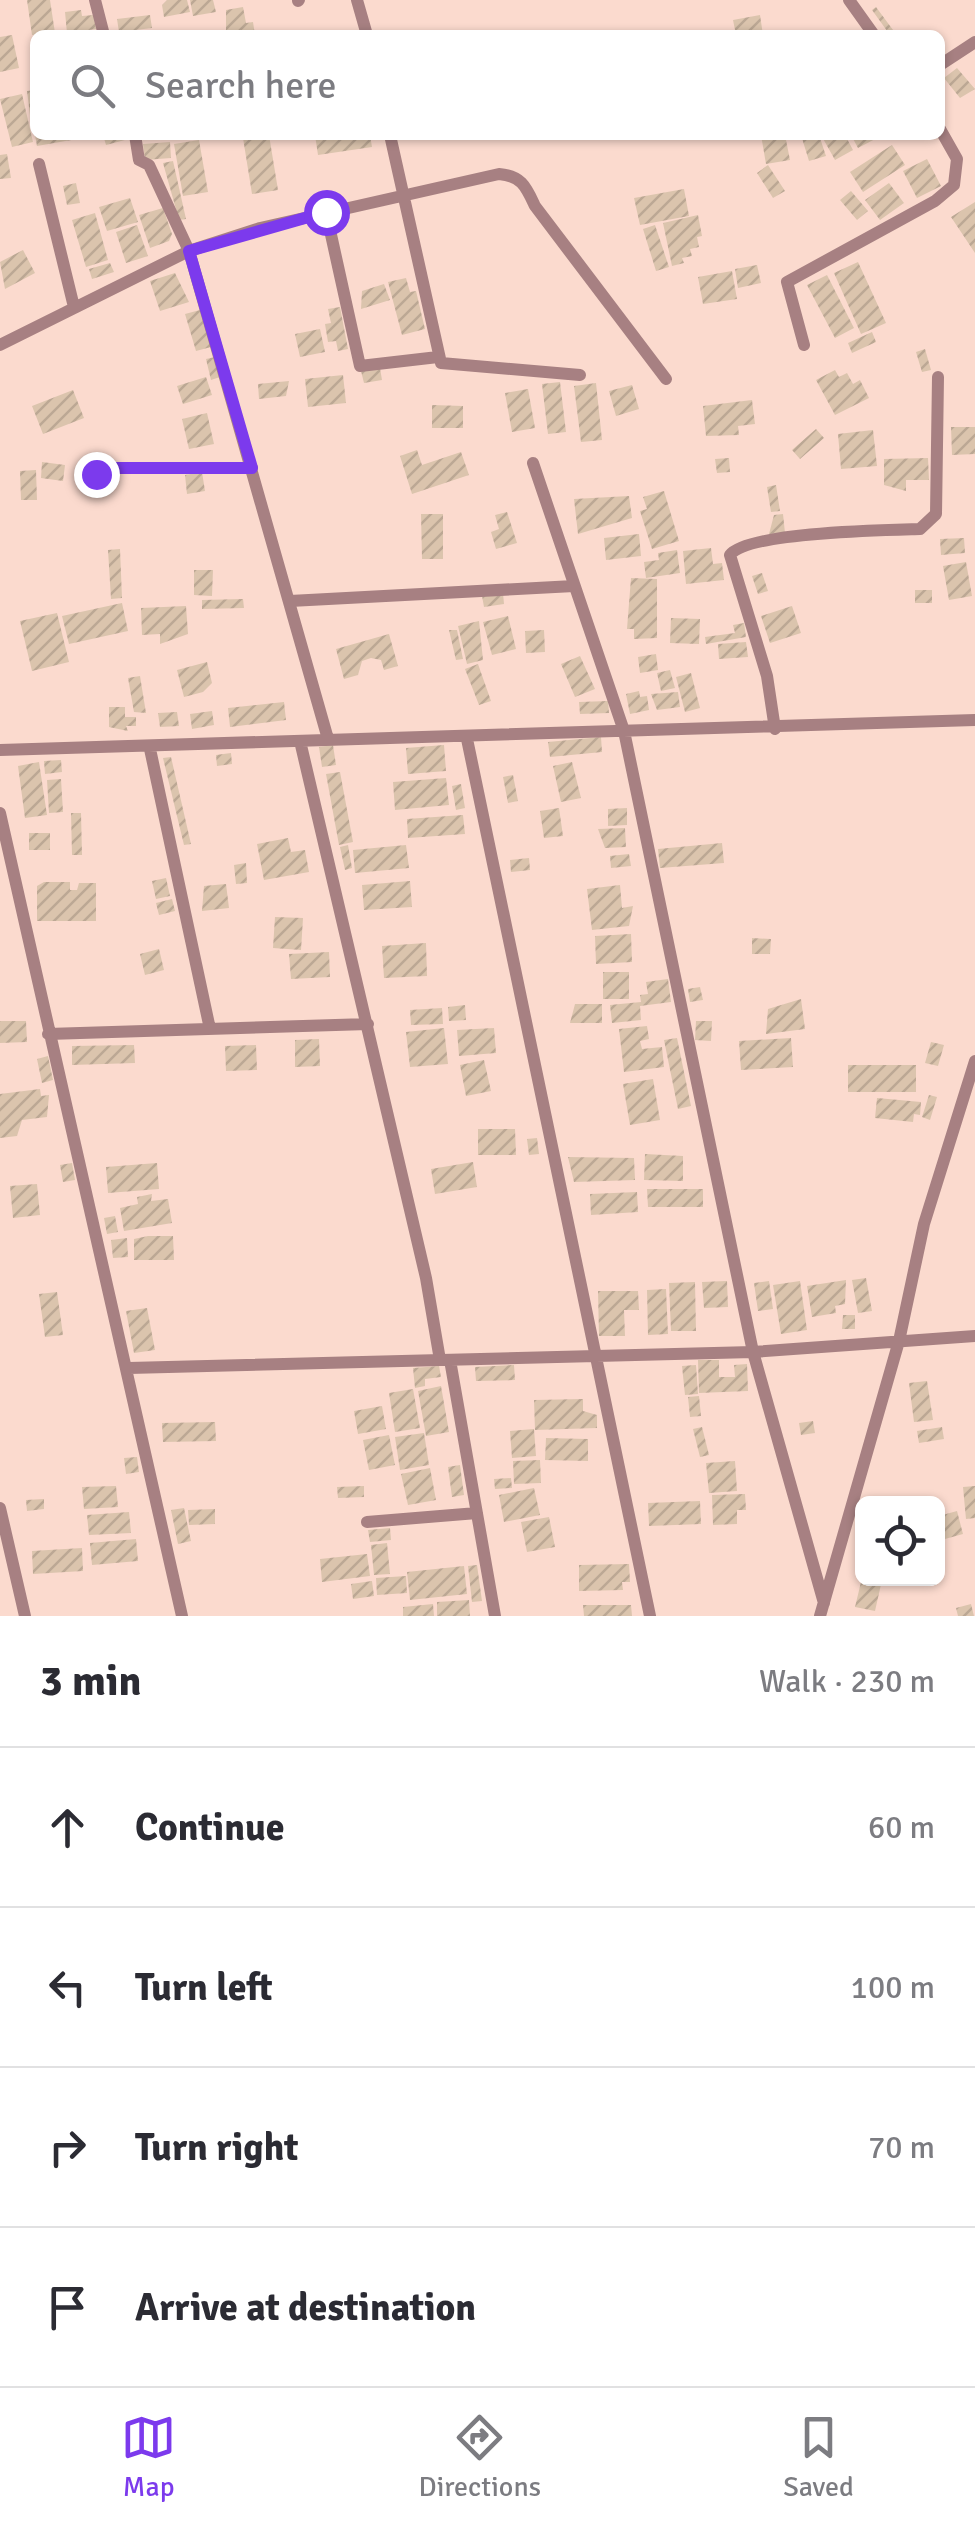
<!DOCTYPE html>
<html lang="en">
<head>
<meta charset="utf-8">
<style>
	body { margin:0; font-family:Signika,sans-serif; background:#f7f7f7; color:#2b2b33 }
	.controls { position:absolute; right:30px; bottom:30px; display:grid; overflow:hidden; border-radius:15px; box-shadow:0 2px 8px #0004 }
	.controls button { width:90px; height:90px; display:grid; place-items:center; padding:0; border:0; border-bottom:2px solid #e1e1e2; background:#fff; color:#2b2b33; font:50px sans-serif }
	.stop { position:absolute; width:30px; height:30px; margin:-22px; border:8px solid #7c3aed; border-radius:50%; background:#fff }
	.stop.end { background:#7c3aed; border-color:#fff; box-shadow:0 2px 10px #0008 }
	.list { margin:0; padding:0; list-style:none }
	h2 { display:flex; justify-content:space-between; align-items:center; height:130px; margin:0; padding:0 40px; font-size:42px }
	h2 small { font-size:32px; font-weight:400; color:#7c7c81 }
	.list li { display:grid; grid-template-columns:65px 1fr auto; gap:30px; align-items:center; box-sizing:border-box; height:160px; padding:0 40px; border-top:2px solid #e1e1e2 }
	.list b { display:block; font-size:38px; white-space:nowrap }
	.list em { font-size:32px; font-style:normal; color:#7c7c81 }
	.icon { flex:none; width:55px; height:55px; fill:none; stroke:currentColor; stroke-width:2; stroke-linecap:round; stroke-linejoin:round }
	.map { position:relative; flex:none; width:975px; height:1616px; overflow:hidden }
	.search { position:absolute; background:#fff; box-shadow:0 2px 8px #0004; left:30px; right:30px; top:30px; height:110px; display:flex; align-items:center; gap:25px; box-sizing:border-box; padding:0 35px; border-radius:15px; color:#7c7c81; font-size:38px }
	.sheet { height:770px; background:#fff }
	nav { display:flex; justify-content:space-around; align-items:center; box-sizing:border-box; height:140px; border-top:2px solid #e1e1e2; background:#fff; font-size:28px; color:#7c7c81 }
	nav a { display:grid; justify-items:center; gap:5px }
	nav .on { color:#7c3aed }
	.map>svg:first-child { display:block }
</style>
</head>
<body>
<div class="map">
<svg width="975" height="1616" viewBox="0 0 975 1616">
	<defs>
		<pattern id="building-hatch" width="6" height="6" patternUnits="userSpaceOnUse" patternTransform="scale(2.5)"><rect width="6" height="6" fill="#dbc4ad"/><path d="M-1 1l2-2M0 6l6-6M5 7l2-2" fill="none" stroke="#bca894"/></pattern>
	</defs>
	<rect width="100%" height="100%" fill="#fbdace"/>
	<!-- building -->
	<path fill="url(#building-hatch)" d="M27,0h23l5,33 -23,2z
		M167,0h20l3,12 -26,5 -2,-12z
		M190,0h23l3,12 -23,4z
		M243,7l3,16 7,-1 2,13h-29v-25z
		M876,7l20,27 -6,1 -18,-25z
		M81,10l1,6 12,-1 2,14 -29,4 -2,-21z
		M150,15l2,13 -33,4 -2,-13z
		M760,15l3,20h-27l-3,-15z
		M12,35l7,33 -19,4v-35z
		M957,68l18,21 -15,9 -16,-20z
		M35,90v25h-5l-3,-24z
		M22,94l11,48 -21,5 -12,-48z
		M35,135h41l1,4 -40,7z
		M103,135h36l1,1 -34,9z
		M269,135l9,55 -26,4 -9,-56z
		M315,135h55l2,12 -54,8z
		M761,135h24l5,25 -24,4z
		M801,135l19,3 6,18 -17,5z
		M821,135h24l8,15 -18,10z
		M851,135h25l1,3 -19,10z
		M199,140l9,52 -25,4 -9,-52z
		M170,142l1,16 -26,2 -2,-16z
		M892,145l13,20 -42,27 -13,-20z
		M7,154l4,24 -11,1v-24z
		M927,159l14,27 -24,12 -14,-27z
		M173,161l13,58 -7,1 -16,-57z
		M768,165l17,26 -12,7 -16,-25z
		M76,183l4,20 -13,2 -4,-19z
		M889,183l15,20 -24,17 -15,-20z
		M684,189l5,27 -49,9 -6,-27z
		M851,191l17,20 -11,9 -17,-20z
		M130,198l8,24 -31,9 -8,-24z
		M975,202v51l-24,-36z
		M163,208l9,26 -3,7 -19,7 -11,-33z
		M95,213l13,47 -22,7 -14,-47z
		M698,215l4,21 -5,1 2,10 -9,2 2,7 -10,2 2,5 -12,3 -9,-43z
		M137,225l11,31 -22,7 -10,-31z
		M655,225l14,42 -13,4 -13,-42z
		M23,250l12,23 -30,16 -5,-27z
		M858,262l28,61 -25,11 -27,-61z
		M110,263l4,9 -22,7 -3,-10z
		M757,265l4,18 -23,5 -3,-19z
		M732,271l5,28 -34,5 -5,-27z
		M175,273l14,29 -29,9 -10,-30z
		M827,275l27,53 -19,10 -28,-53z
		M406,278l4,14 6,-1 9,38 -23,6 -14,-53z
		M384,284l6,16 -29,9 1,-18z
		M340,307l8,42 -10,2 -2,-10 -8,1 -3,-18 6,-1 -3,-14z
		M200,310l11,37 -15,4 -11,-37z
		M320,329l5,23 -25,5 -5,-23z
		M872,332l4,10 -24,11 -4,-10z
		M925,349l6,21 -9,2 -6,-20z
		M215,357l5,20 -9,3 -5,-21z
		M380,368l2,12 -18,3 -3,-12z
		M835,370l4,7 8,-4 6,11 7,-4 9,18 -34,17 -19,-35z
		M343,375l3,28 -38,4 -3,-28z
		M206,377l6,18 -29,9 -6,-18z
		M289,381l-3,15 -27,3 -1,-15z
		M560,382l6,50 -18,2 -6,-50z
		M596,383l6,57 -21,2 -7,-56z
		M632,385l7,24 -23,7 -7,-25z
		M528,389l7,39 -23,4 -7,-39z
		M73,390l11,28 -41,16 -11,-28z
		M752,400l3,24 -17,2 1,9 -33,1 -3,-30z
		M432,405l31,1v22h-31z
		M207,413l7,31 -25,5 -7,-30z
		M951,427h24v27l-23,1z
		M816,429l8,9 -24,21 -8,-9z
		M873,430l4,36 -36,3 -3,-35z
		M417,450l5,15 39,-13 8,23 -57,19 -12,-38z
		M729,458l1,14 -13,1 -2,-14z
		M928,458l1,22h-23v11l-22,-6v-26z
		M42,462l23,3 -2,16 -22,-3z
		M36,470l1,30h-16l-1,-29z
		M202,472l3,19 -18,3 -2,-19z
		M776,485l4,26 -9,1 -4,-25z
		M664,491l15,50 -27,8 -12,-38 7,-2 -4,-12z
		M629,496l3,22 -54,16 -4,-35z
		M507,512l10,31 -21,6 -5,-17 8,-3 -4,-14z
		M421,514h22v45h-21z
		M783,514l2,19 -16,1 5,-19z
		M639,534l2,22 -35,4 -2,-22z
		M964,538l1,15 -24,2 -1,-16z
		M711,548l2,16 9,-1 2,17 -38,4 -3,-33z
		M120,549l2,49 -11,1 -3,-49z
		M677,550l3,23 -34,5 -2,-16 15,-2 -1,-7z
		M966,562l6,34 -23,4 -6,-34z
		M194,570h19l-1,26 -18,-1z
		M762,573l6,18 -10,3 -6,-18z
		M631,578l26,1v59l-23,1v-10h-7z
		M915,590h17v13h-17z
		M503,593l1,11 -20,3 -2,-11z
		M243,599l1,9 -42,1v-9z
		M122,603l6,28 -59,13 -7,-28z
		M186,606l2,28 -28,10v-10l-18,1 -1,-27z
		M792,606l9,27 -31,10 -9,-27z
		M57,613l12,49 -37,9 -12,-50z
		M508,616l8,33 -24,6 -9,-33z
		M671,618l29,1 -1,25 -29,-1z
		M479,621l4,39 -16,4 -9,-38z
		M744,623l2,14 -40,7 -1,-7 30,-4 -2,-8z
		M449,630h8l6,29 -7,1z
		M544,630l1,22 -19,1 -1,-22z
		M389,634l9,32 -14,4 -3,-10 -10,-2 -9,3 -4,14 -14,4 -8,-30z
		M746,642l2,15 -29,2 -1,-15z
		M656,654l2,16 -18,3 -2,-16z
		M580,656l15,33 -20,8 -14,-33z
		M207,662l5,21 -9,9 -19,5 -7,-27z
		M478,664l13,37 -12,4 -14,-36z
		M670,670l5,18 -14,3 -4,-18z
		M691,673l9,35 -15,4 -9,-35z
		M140,676l6,37 -12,-1 -6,-34z
		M639,691l1,6 7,-1 2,14 -19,4 -4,-20z
		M678,692l2,15 -23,3 -6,-16z
		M608,701l1,12 -29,1 -1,-12z
		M284,702l2,18 -56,7 -2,-19z
		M109,707h16v10h11v9h-10l2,5 -19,-4z
		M212,711l2,14 -22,4 -2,-15z
		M177,712l2,14 -19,1 -2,-14z
		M601,737l1,15 -52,5 -2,-15z
		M333,745l3,20 -14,2 -3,-20z
		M444,745l2,26 -38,3 -2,-26z
		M231,753l1,11 -15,2 -1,-11z
		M171,757l20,87 -7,1 -21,-87z
		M61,760l1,12 -17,2 -1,-13z
		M39,762l8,53 -22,3 -7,-52z
		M572,762l9,36 -20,4 -8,-36z
		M340,772l13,70 -14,3 -13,-71z
		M513,775l5,26 -10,2 -5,-26z
		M446,778l3,27 -54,5 -2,-28z
		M61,779l2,33 -14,1 -2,-33z
		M461,784l4,24 -9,2 -4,-24z
		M559,808l4,28 -19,2 -4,-27z
		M627,808v17l-19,1v-17z
		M71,813h10l1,42h-10z
		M463,815l2,19 -57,4 -1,-19z
		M625,828l1,19 -21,1 -7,-19z
		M29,833h21v17h-21z
		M288,838l3,14 14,-2 4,22 -45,8 -7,-36z
		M722,843l2,20 -64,5 -2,-19z
		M348,845l4,23 -7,2 -5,-23z
		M406,845l3,23 -54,5 -2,-23z
		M629,854l2,12 -20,2 -1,-12z
		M529,858l1,12 -19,2 -1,-12z
		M246,863l1,20 -11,1 -2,-19z
		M166,878l4,18 -14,3 -4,-18z
		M410,881l2,26 -48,3 -2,-25z
		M44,882h26v8h7l2,-7h17v38h-59v-35z
		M226,884l3,24 -27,3 2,-25z
		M620,885l2,23 11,-2 -4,20 -37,4 -5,-41z
		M172,899l3,12 -16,4 -3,-12z
		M275,917l28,1 -2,32 -28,-2z
		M631,934l1,28 -36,2 -1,-28z
		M752,938l19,1 -1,15h-18z
		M426,943l1,33 -43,2 -2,-32z
		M159,949l5,21 -19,5 -5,-21z
		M329,952l1,25 -39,2 -2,-25z
		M603,972h26v27h-26z
		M668,979l3,23 -31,4 1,14 -29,3 -2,-18 31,-3 -1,-7 8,-1 -2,-12z
		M700,987l3,13 -13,2 -2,-13z
		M801,999l4,30 -39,5 2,-25z
		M575,1004h27v19h-32z
		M465,1005l1,15 -17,1 -1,-14z
		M442,1008l1,16 -32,1 -1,-15z
		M0,1021h26l1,21 -27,1z
		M696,1021h16l-1,20 -16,-1z
		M647,1026l2,13 -9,2 2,8 20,-2 2,20 -40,5 -5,-43z
		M444,1028l4,36 -38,3 -4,-35z
		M494,1028l2,25 -37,3 -2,-26z
		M677,1038l14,68 -13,3 -14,-69z
		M791,1038l2,29 -52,3 -2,-29z
		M319,1039l1,27 -25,1v-27z
		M931,1042l13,3 -6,21 -13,-3z
		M134,1045l1,18 -63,2v-19z
		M256,1045l1,25 -31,1 -1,-25z
		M48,1056l5,24 -11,3 -5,-24z
		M484,1060l7,31 -25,5 -6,-31z
		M848,1065h68v27h-68z
		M653,1079l7,41 -30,5 -7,-41z
		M40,1089l1,7 8,-1 -2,22 -25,3 -5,16 -17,2v-44z
		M929,1095l8,2 -7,23 -8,-3z
		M877,1098l44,4 -1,13 -6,-1 -1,8 -38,-4z
		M478,1129h37l1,26h-38z
		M537,1138l2,16 -10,1 -2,-16z
		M645,1154l38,2v25l-39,-1z
		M568,1157l66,1 1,22 -61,2z
		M473,1162l4,25 -42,7 -4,-25z
		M72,1163l3,17 -12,2 -3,-17z
		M157,1163l2,26 -51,4 -2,-26z
		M37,1184l3,31 -27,3 -3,-32z
		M647,1189h56v18h-55z
		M637,1192l1,20 -47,3 -1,-21z
		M152,1194l-1,7 17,-2 4,24 -48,8 -4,-23 18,-4 -1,-7z
		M115,1216l3,16 -11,2 -3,-16z
		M148,1236h25l1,24h-40v-21z
		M127,1238l1,19 -15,1 -2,-18z
		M866,1278l6,33 -14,2 -6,-33z
		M846,1280l-1,24 -10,2 1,7 -24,4 -5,-31z
		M727,1281l1,26 -24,1 -2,-26z
		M769,1281l4,28 -15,2 -4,-28z
		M800,1281l7,49 -26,4 -8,-49z
		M695,1282l1,49h-25l-2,-48z
		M666,1289l2,45 -20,1 -1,-45z
		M598,1291h40l1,19h-15l1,26h-26z
		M57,1292l6,43 -18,2 -6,-43z
		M147,1308l8,42 -21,3 -8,-42z
		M843,1315h12v14h-13z
		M698,1360h21v17h16l-1,-12 13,-1 1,27 -49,2z
		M514,1365l1,15 -39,1 -1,-14z
		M696,1365l2,29 -13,1 -3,-29z
		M439,1366l2,11 -16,2v7l-10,2 -2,-20z
		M927,1381l6,39 -19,2 -5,-39z
		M441,1386l8,46 -23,4 -8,-45z
		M413,1389l7,39 -25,4 -6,-39z
		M688,1397l11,-1 2,20 -11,1z
		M583,1399v12l14,4v13l-62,2 -1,-30z
		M382,1406l4,23 -28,5 -4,-23z
		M813,1421l2,12 -14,2 -2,-12z
		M215,1422l1,19 -53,1 -1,-19z
		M702,1427l7,28 -9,2 -7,-28z
		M942,1427l2,12 -25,4 -2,-12z
		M534,1429l2,27 -24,2 -2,-27z
		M424,1433l5,32 -29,5 -5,-33z
		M389,1435l6,30 -26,5 -6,-30z
		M546,1438l42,1v22l-43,-1z
		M137,1457l2,15 -13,2 -2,-16z
		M540,1460l1,23 -27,1 -1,-23z
		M735,1461l2,30 -28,2 -3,-30z
		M460,1465l4,30 -12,2 -4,-30z
		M430,1468l6,32 -28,5 -7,-31z
		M511,1478l1,10 -17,1 -1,-10z
		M116,1486l2,21 -34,2 -2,-22z
		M364,1486v11l-26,1 -1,-11z
		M975,1486v32l-9,1 -3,-32z
		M534,1488l6,27 -36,7 -5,-27z
		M745,1494l1,16h-9v14l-24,1 -1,-30z
		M44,1499v10l-17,2 -1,-11z
		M700,1501l1,23 -52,2 -1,-23z
		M184,1508l7,33 -13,3 -7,-34z
		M215,1509v15l-26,1 -1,-15z
		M957,1511l6,23 -18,5 -6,-23z
		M129,1512l2,21 -42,2 -2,-20z
		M549,1517l6,30 -28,5 -6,-30z
		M390,1528l1,12 -21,2 -2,-12z
		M136,1539l2,22 -46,4 -2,-22z
		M387,1543l3,31 -16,1 -3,-30z
		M82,1548l1,23 -50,3 -1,-23z
		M367,1554l3,22 -48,6 -2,-23z
		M629,1564l1,18h-8l1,8 -44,1v-26z
		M477,1565l5,36 -10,1 -4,-36z
		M464,1566l3,28 -57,6 -3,-28z
		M406,1576l1,17 -30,2 -1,-17z
		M862,1578l20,2 -7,31 -20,-4z
		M372,1581l2,15 -21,3 -2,-15z
		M469,1600l1,16h-33v-14z
		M433,1604l1,12h-31v-9z
		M971,1604l3,12h-16l-2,-8z
		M583,1605h48l1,11h-48z"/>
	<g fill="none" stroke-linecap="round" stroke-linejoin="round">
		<!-- minor -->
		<path stroke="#a78082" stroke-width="12" d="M95,0l9,35
			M357,0l10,35
			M849,0l25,35
			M298,1l1,-1
			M940,65l35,-23
			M135,135l4,25 10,5 40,86 139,488
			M390,135l51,228 139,12
			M39,164l35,143
			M326,212l34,154 78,-9
			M0,345l189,-94 71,-23 239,-54c23,2 27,13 36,32l131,173
			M804,345l-17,-63 148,-81 19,-16 3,-26 -17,-30
			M533,463l91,268 129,621 71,251
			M96,480l2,-9 13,-3h141
			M290,601l284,-15
			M775,729l-8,-53 -37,-121c17,-23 157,-25 190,-26l16,-15 2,-137
			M467,739l183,877
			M300,741l126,537 14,82
			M150,749l60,280
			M0,750l975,-30
			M0,813l182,803
			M48,1034l320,-10
			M450,1360l45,256
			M129,1368l624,-16 222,-16
			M0,1508l25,108
			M367,1522l110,-9
			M820,1616l79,-275 25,-117 51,-163"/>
	</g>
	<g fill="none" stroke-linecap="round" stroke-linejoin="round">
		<!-- route -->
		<path stroke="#7c3aed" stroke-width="12" d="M96,474l15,-6h141l-63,-217 137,-39"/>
	</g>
</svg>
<div class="controls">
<button><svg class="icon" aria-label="locate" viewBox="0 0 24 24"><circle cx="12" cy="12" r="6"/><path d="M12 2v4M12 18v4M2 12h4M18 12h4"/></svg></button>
</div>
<div class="stop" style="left:326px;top:212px"></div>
<div class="stop end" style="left:96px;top:474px"></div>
<div class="search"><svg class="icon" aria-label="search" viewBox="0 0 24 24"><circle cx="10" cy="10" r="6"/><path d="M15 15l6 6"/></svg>Search here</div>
</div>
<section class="sheet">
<h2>3 min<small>Walk · 230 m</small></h2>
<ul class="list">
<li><svg class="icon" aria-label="ahead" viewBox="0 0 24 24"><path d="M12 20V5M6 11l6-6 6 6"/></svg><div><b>Continue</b></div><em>60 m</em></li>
<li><svg class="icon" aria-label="left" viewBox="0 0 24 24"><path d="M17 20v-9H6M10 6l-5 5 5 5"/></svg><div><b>Turn left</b></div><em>100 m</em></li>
<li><svg class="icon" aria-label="right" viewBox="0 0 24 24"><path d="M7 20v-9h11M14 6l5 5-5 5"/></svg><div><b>Turn right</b></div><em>70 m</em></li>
<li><svg class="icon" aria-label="arrive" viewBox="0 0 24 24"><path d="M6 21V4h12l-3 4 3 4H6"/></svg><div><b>Arrive at destination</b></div></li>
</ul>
</section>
<nav>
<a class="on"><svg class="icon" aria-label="map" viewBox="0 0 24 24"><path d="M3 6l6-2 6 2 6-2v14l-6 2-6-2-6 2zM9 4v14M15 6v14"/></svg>Map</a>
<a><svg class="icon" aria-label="directions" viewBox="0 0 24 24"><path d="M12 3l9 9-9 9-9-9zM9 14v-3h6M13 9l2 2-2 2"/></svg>Directions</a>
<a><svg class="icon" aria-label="saved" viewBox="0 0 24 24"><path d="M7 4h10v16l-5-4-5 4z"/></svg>Saved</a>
</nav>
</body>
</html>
